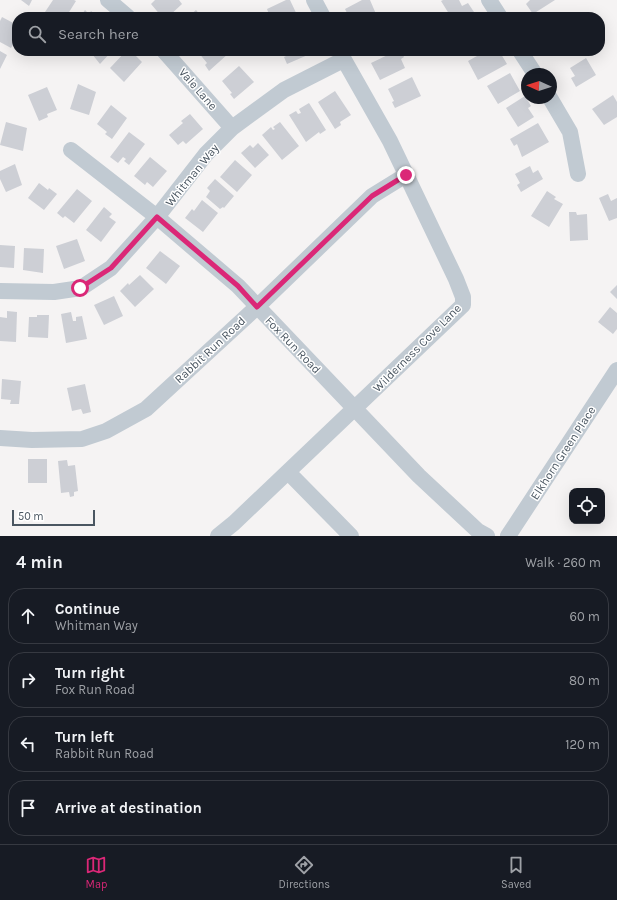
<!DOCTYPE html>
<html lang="en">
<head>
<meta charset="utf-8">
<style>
	body { margin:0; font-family:Karla,sans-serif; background:#20242c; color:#f1f3f6 }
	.controls { position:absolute; right:12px; bottom:12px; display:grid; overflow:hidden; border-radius:8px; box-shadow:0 4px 16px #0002 }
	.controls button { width:36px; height:36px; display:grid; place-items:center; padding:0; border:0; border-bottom:1px solid #363941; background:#171b24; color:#f1f3f6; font:20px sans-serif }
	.compass { position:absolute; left:521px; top:68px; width:36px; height:36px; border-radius:50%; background:#171b24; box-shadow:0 4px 16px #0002; rotate:273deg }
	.scale { position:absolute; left:12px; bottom:10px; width:83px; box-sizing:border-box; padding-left:4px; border:2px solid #4a5661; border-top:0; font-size:11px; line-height:14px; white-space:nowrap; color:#4a5661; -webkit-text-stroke:3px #fff; paint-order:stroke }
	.stop { position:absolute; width:12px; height:12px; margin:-9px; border:3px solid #db2777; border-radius:50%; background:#fff }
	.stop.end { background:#db2777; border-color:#fff; box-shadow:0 1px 4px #0008 }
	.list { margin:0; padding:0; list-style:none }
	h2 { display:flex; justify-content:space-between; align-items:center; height:52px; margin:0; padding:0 16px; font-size:17px }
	h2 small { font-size:13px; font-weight:400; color:#9ea1a6 }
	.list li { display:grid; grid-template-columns:26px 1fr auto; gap:12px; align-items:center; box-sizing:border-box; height:56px; margin:0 8px 8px; padding:0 8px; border:1px solid #363941; border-radius:16px }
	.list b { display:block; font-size:15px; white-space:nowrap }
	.list p { margin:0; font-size:13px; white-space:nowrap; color:#9ea1a6 }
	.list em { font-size:13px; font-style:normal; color:#9ea1a6 }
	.icon { flex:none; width:22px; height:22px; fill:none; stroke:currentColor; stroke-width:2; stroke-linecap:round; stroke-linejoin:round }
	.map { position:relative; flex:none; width:617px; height:536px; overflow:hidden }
	.search { position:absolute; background:#171b24; box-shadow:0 4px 16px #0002; left:12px; right:12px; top:12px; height:44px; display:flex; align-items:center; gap:10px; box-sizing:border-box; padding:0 14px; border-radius:16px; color:#9ea1a6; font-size:15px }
	.sheet { height:308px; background:#171b24 }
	nav { display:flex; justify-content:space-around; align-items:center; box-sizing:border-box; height:56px; border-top:1px solid #363941; background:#171b24; font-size:11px; color:#9ea1a6 }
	nav a { display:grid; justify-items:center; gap:2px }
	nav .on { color:#db2777 }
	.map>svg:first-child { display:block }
</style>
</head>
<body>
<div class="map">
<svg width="617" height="536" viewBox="0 0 617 536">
	<rect width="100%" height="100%" fill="#f5f3f3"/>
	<!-- building -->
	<path fill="#cdcfd5" d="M21,0h11l-3,6z
		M53,0h21l2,1 -10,16h-13l-8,-5z
		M155,0h24l3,4 -14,13h-6l-11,-13z
		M286,0h4l8,17h-28l-3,-8z
		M362,0h8l6,14 -6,3h-21l-4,-8z
		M443,0h16l3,6 6,-3 6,9 -8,5h-15l-10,-16z
		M530,0h25l-22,14 -7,-10z
		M85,10l4,4 2,-3 8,6h-19z
		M196,10l6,7h-14z
		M2,17l15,8v13l-6,10 -11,-6v-21z
		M0,51l7,4 -7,14z
		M86,51h26l-12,13 -8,-10 -1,1z
		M126,51h5l11,11 -18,20 -14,-14z
		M200,51h27l2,2 -20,18 -4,-6 2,-2 -9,-11z
		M281,51h36l-30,13 -3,-7 2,-1 -1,-3 -3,1z
		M361,51h12l-10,4z
		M396,51h5l3,6 -3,2 4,9 -25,12 -9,-17z
		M486,51h7l3,5 5,-2 6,10 -29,16 -10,-19z
		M586,58l10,17 -20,12 -5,-9 4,-2 -5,-8z
		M239,66l15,16 -20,17 -4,-5 2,-1 -10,-12z
		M510,73l10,18 -22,13 -11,-18z
		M412,77l9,19 -26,12 -3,-6 2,-1 -6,-12z
		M78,84l18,8 -7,23 -19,-6z
		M47,87l10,23 -10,4 1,3 -9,4 -11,-26z
		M335,91l16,24 -11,7 1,3 -6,4 -17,-27z
		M613,95l4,7v15l-13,8 -12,-16z
		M525,96l6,10 -3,2 6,9 -16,10 -12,-19z
		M309,103l17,27 -6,4 -1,-2 -13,10 -17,-27 7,-4 2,3 3,-1 -2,-4z
		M111,105l16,13 -15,21 -7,-5 2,-2 -10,-8z
		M190,114l13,15 -17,15 -3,-3 -5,4 -9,-10 14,-12 -2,-2z
		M6,122l21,6 -4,23 -23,-6z
		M280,122l19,24 -17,14 -20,-25 9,-8 2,3 2,-1 -2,-2z
		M538,123l11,19 -27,15 -5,-13 -3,2 -4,-7z
		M129,132l16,12 -16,21 -5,-4 2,-2 -3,-2 -5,6 -8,-6z
		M258,143l11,12 -14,13 -14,-15 9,-8 3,3z
		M150,157l17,14 -14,16 -6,-5 -2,3 -11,-9z
		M235,160l17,15 -15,17 -17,-15z
		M15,164l7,21 -16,7 -6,-13v-8z
		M530,166l3,7 5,-3 5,9 -22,13 -4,-7 3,-2 -5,-9z
		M215,179l19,17 -10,12 -1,-1 -3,2 -14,-12 4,-6 -3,-3z
		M39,183l9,7 1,-2 8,6 -13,16 -16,-12z
		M77,189l15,12 -18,22 -9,-7 -2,2 -6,-5z
		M547,191l9,6 -2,2 9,5 -14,23 -18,-11z
		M608,194l3,7 6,-3v20l-8,3 -10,-23z
		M202,200l16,13 -15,19 -18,-14 7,-9 2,2z
		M104,207l8,7 -3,3 7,5 -15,20 -15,-12z
		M569,212h7l1,3 10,-1 1,26 -18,1z
		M77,239l8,22 -21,8 -8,-23z
		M0,245l15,1 -1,22 -14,-1z
		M24,248l20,1 -1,24 -20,-3z
		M160,251l20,15 -14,18 -20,-16z
		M140,275l14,14 -19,18 -15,-16 8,-8 1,2z
		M617,285v14l-7,-7z
		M114,296l9,20 -19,9 -10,-20z
		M610,307l7,6v16l-4,5 -15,-12z
		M7,311l10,1 -1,30 -16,-1v-24l7,1z
		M71,312l2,9h3v-4l6,-1 5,23 -21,4 -5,-29z
		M37,315h12l-1,23 -20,-1 1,-20h8z
		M2,379l19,2 -2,23h-9l1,-4 -10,-1z
		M85,384l6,28 -8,2 -2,-5 -9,2 -5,-23z
		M28,459h19v24h-19z
		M67,460l1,6 7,-1 3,26 -4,1v4l-4,1 -1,-5 -8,1 -3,-32z"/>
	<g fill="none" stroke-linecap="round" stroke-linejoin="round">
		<!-- minor -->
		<path stroke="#c1cad2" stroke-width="16" d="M108,0l20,17
			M314,0l9,17
			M489,0l11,17
			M164,51l68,77
			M520,51l15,23
			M550,98l20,34 8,42
			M71,150l86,67 81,69 181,190 59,55 9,5
			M0,291l54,1 27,-4 30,-20 46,-51 49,-63 26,-26 52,-38 59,-30
			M0,438l32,2 50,-1 24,-8 40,-22 111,-102 115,-111 34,-21
			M288,472l63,64
			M218,536l16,-13 229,-218v-8l-7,-18 -66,-138 -51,-90
			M508,536l109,-166"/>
	</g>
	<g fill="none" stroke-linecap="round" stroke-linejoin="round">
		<!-- route -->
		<path stroke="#db2777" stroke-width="5" d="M80,288l31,-20 46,-51 81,69 19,21 115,-111 34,-21"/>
	</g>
	<g text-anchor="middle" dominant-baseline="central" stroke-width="3" stroke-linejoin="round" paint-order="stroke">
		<!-- street labels -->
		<g font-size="12" fill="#4a5661" stroke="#fff">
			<text transform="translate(198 89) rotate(49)">Vale Lane</text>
			<text transform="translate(192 175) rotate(-51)">Whitman Way</text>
			<text transform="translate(293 345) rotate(46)">Fox Run Road</text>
			<text transform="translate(417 348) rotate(-45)">Wilderness Cove Lane</text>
			<text transform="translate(210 350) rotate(-43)">Rabbit Run Road</text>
			<text transform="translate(563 453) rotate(-57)">Elkhorn Green Place</text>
		</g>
	</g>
</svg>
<div class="controls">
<button><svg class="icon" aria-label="locate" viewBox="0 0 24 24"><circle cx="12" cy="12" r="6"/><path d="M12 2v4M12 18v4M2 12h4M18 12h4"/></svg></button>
</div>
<svg class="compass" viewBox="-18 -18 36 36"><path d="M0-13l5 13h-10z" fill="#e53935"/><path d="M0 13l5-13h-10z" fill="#9ea1a6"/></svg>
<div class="scale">50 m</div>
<div class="stop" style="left:80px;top:288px"></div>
<div class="stop end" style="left:406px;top:175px"></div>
<div class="search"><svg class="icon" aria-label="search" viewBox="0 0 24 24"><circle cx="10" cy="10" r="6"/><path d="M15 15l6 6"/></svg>Search here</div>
</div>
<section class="sheet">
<h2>4 min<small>Walk · 260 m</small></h2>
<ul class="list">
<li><svg class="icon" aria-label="ahead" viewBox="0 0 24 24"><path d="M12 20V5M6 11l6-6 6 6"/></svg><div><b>Continue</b><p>Whitman Way</p></div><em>60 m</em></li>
<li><svg class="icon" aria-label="right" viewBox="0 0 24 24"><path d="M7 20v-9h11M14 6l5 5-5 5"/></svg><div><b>Turn right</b><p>Fox Run Road</p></div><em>80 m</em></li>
<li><svg class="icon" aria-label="left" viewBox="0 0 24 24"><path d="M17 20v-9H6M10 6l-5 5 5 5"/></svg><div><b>Turn left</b><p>Rabbit Run Road</p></div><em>120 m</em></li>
<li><svg class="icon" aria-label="arrive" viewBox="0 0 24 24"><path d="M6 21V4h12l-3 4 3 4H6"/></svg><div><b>Arrive at destination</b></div></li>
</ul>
</section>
<nav>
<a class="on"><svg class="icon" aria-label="map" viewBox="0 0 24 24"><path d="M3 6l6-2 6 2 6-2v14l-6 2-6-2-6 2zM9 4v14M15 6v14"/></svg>Map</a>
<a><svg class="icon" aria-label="directions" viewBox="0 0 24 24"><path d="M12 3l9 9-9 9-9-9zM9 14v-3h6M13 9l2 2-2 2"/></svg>Directions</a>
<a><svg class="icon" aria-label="saved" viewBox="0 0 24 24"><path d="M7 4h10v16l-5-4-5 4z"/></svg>Saved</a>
</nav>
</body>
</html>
